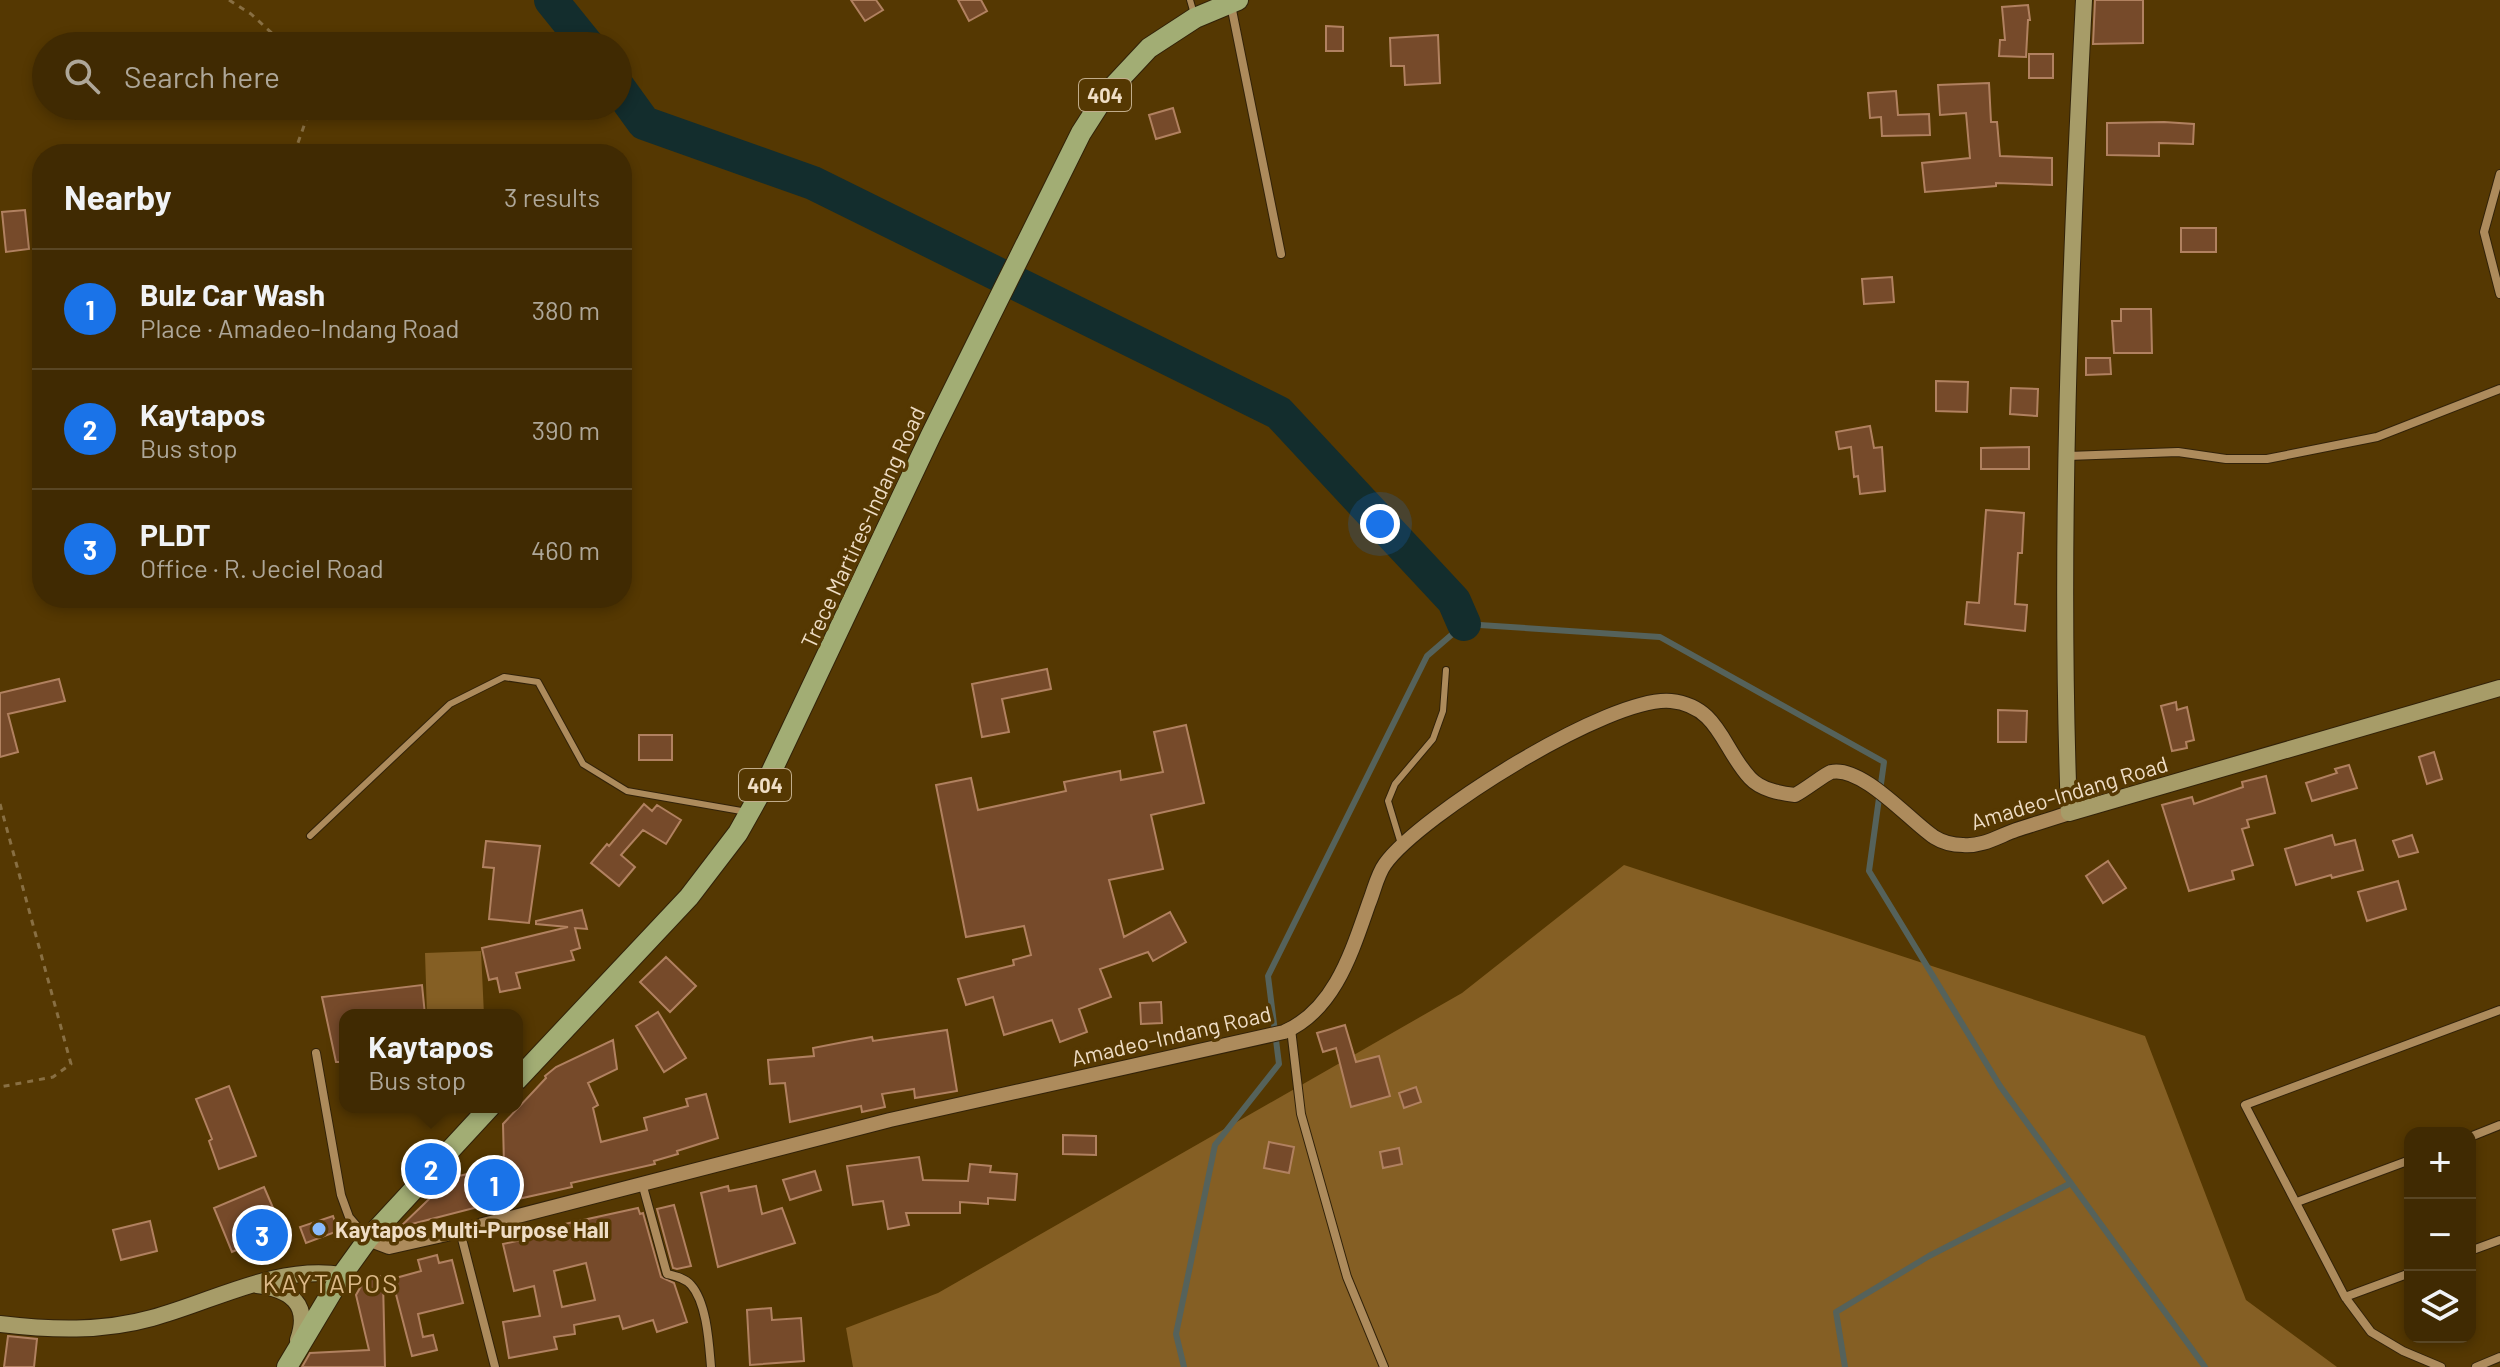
<!DOCTYPE html>
<html lang="en">
<head>
<meta charset="utf-8">
<style>
	body { margin:0; font-family:Barlow,sans-serif; background:#47320c; color:#f1f3f6 }
	.controls { position:absolute; right:24px; bottom:24px; display:grid; overflow:hidden; border-radius:16px; box-shadow:0 4px 12px #0003 }
	.controls button { width:72px; height:72px; display:grid; place-items:center; padding:0; border:0; border-bottom:2px solid #594624; background:#402a02; color:#f1f3f6; font:40px sans-serif }
	.you { position:absolute; left:1380px; top:524px; width:28px; height:28px; margin:-20px; border:6px solid #fff; border-radius:50%; background:#1a73e8; box-shadow:0 0 0 12px #1a73e833 }
	.badge { display:grid; place-items:center; width:52px; height:52px; border-radius:50%; background:#1a73e8; color:#fff; font-size:26px; font-weight:700 }
	.pin { position:absolute; translate:-50% -50%; border:4px solid #fff; box-shadow:0 2px 8px #0006 }
	.popup { position:absolute; left:339px; top:1009px; width:184px; height:104px; box-sizing:border-box; display:grid; place-content:center; border-radius:16px; background:#402a02; filter:drop-shadow(0 2px 6px #0005); font-size:26px; white-space:nowrap; color:#aea799 }
	.popup b { font-size:30px; color:#f1f3f6 }
	.popup::after { content:''; position:absolute; left:50%; top:100%; margin-left:-16px; border:16px solid transparent; border-top-color:#402a02 }
	.list { margin:0; padding:0; list-style:none }
	h2 { display:flex; justify-content:space-between; align-items:center; height:104px; margin:0; padding:0 32px; font-size:34px }
	h2 small { font-size:26px; font-weight:400; color:#aea799 }
	.list li { display:grid; grid-template-columns:52px 1fr auto; gap:24px; align-items:center; box-sizing:border-box; height:120px; padding:0 32px; border-top:2px solid #594624 }
	.list b { display:block; font-size:30px; white-space:nowrap }
	.list p { margin:0; font-size:26px; white-space:nowrap; color:#aea799 }
	.list em { font-size:26px; font-style:normal; color:#aea799 }
	.icon { flex:none; width:44px; height:44px; fill:none; stroke:currentColor; stroke-width:2; stroke-linecap:round; stroke-linejoin:round }
	.map { position:relative; flex:none; width:2500px; height:1367px; overflow:hidden }
	.search { position:absolute; background:#402a02; box-shadow:0 4px 12px #0003; left:32px; top:32px; width:600px; height:88px; display:flex; align-items:center; gap:20px; box-sizing:border-box; padding:0 28px; border-radius:44px; color:#aea799; font-size:30px }
	.panel { position:absolute; background:#402a02; box-shadow:0 4px 12px #0003; left:32px; top:144px; width:600px; height:464px; border-radius:32px }
	.map>svg:first-child { display:block }
</style>
</head>
<body>
<div class="map">
<svg width="2500" height="1367" viewBox="0 0 2500 1367">
	<rect width="100%" height="100%" fill="#553802"/>
	<!-- green -->
	<path fill="#855f24" d="M1624,865l521,171 101,264 91,67h-1484l-7,-39 92,-35 524,-300z
		M481,951l3,64h-57l-2,-62z"/>
	<g fill="none" stroke-linecap="round" stroke-linejoin="round">
		<!-- stream -->
		<path stroke="#55625b" stroke-width="6" d="M1184,1367l-8,-33 39,-189 64,-81 -11,-88 159,-320 37,-32 196,13 224,125 -15,109 131,215 205,281
			M1845,1367l-9,-55 93,-56 142,-73"/>
		<!-- river -->
		<path stroke="#132d2d" stroke-width="34" d="M551,0l37,46
			M618,87l26,36 169,60 466,230 175,188 10,23"/>
	</g>
	<!-- building -->
	<path fill="#764a2a" stroke="#b18160" stroke-width="2" fill-rule="evenodd" d="M851,0h25l7,10 -18,11z
		M958,0h23l6,11 -18,10z
		M2095,0h48v43l-50,1z
		M2028,5l2,15h-2l-2,37 -27,-1 1,-16h5l-3,-33z
		M1326,26l17,1v24h-17z
		M1438,35l2,48 -35,2 -1,-19h-13l-1,-28z
		M2029,54h24v24h-24z
		M1989,83l2,39h6l3,34 52,2v27l-56,-2v3l-71,6 -3,-29 48,-5 -4,-45 -26,2 -2,-30z
		M1896,91l2,24 31,-1 1,21 -48,1 -1,-19 -11,1 -2,-25z
		M1173,108l7,24 -24,7 -7,-24z
		M2164,122l30,2 -1,20 -34,-1v13l-52,-1v-32z
		M25,210l4,39 -23,3 -4,-40z
		M2181,228h35v24h-35z
		M1892,277l2,25 -30,2 -2,-25z
		M2121,309h30l1,44h-38l-2,-32h9z
		M2086,358h24l1,16 -25,1z
		M1936,381l32,1 -1,30 -31,-1z
		M2011,388l27,1 -1,27 -27,-2z
		M1870,426l4,22 8,-1 3,44 -25,3 -2,-18 -4,1 -3,-30 -12,2 -3,-17z
		M2029,447v22h-48v-21z
		M1986,510l38,3 -2,40h-4l-3,51 12,1 -2,26 -60,-7 2,-22 12,1z
		M1047,669l4,20 -49,10 7,33 -27,5 -10,-53z
		M59,679l6,22 -57,13 10,38 -18,5v-64z
		M2176,702l1,8 10,-3 7,33 -8,2 1,6 -15,3 -11,-45z
		M1998,710l29,1 -1,31h-28z
		M1186,725l18,78 -53,12 12,54 -54,11 15,57 46,-25 16,30 -33,19 -5,-9 -48,17 11,28 -32,12 8,23 -27,10 -8,-22 -48,15 -11,-38 -27,8 -8,-26 56,-14 -1,-5 18,-5 -7,-29 -58,11 -30,-152 35,-7 7,32 88,-19 -2,-9 56,-11 1,9 42,-8 -9,-40z
		M639,735h33v25h-33z
		M2434,752l8,27 -15,5 -8,-27z
		M2349,765l8,23 -45,13 -6,-18 31,-10 -2,-4z
		M2266,776l9,37 -28,7 2,7 -7,2 11,36 -21,6 2,8 -45,12 -27,-86 30,-8 2,7 49,-17 -1,-5z
		M644,804l8,7 5,-6 24,15 -15,24 -23,-14 -22,25 14,12 -16,19 -28,-23 16,-19 2,2z
		M2332,835l3,10 20,-5 8,30 -31,8 -1,-3 -35,10 -11,-36z
		M2412,835l6,17 -19,5 -6,-16z
		M486,841l54,5 -11,77 -40,-4 5,-51 -11,-1z
		M2108,861l18,27 -23,15 -17,-27z
		M2398,881l8,28 -39,12 -9,-29z
		M582,910l5,19 -12,-1 5,20 -9,3 3,9 -58,13 4,15 -20,4 -3,-14 -8,2 -7,-32 86,-21 -32,-3v-3z
		M666,957l30,29 -26,26 -30,-30z
		M422,985l3,30h-80v47h-9l-14,-65z
		M1161,1002l1,21 -21,1 -1,-21z
		M658,1012l28,46 -22,14 -28,-46z
		M1345,1025l11,37 23,-6 11,40 -39,11 -15,-59 -13,4 -6,-19z
		M947,1030l10,61 -42,7 -1,-9 -32,5 3,13 -23,5 -1,-6 -71,16 -5,-39 -15,1 -2,-24 46,-4 -1,-8 36,-7 23,-4 1,4z
		M613,1040l4,29 -29,14 10,22 -5,3 8,34 46,-12 -3,-12 44,-12 -2,-7 20,-5 12,44 -41,13 1,3 -24,7 1,3 -84,19 1,4 -54,12 -1,-2 -117,30 51,-49 53,-13 -1,-41 43,-46 -1,-2 11,-9z
		M229,1086l27,70 -37,13 -10,-28 3,-2 -16,-40z
		M1416,1087l5,15 -17,6 -5,-15z
		M1063,1135l33,1v19l-33,-1z
		M1269,1142l25,5 -5,26 -25,-5z
		M1399,1148l3,16 -19,4 -3,-16z
		M919,1157l4,23 45,1 2,-17 21,2 -1,6 27,2 -2,26 -27,-2v6l-28,-2v11h-54l3,12 -21,4 -5,-28 -30,4 -6,-39z
		M815,1171l6,19 -31,10 -7,-20z
		M728,1186l1,5 27,-5 6,28 20,-6 13,35 -77,24 -17,-74z
		M264,1187l19,44 -51,21 -18,-44z
		M674,1205l17,61 -14,3 -4,-1 -16,-59z
		M638,1208l2,6 3,-1 18,64 13,6 13,39 -30,10 -4,-12 -30,9 -4,-13 -45,9 1,9 -21,3 3,12 -48,9 -6,-36 37,-6 -6,-30 -20,5 -11,-47 18,-4 -2,-6zM586,1263l9,37 -33,7 -8,-36z
		M333,1216l5,15 -32,12 -6,-16z
		M150,1221l7,30 -36,9 -8,-30z
		M437,1255l2,8 13,-3 11,43 -45,11 5,23 10,-2 4,15 -25,6 -20,-77 29,-8 -3,-11z
		M380,1276l3,5 2,86h-83l8,-14 59,-3 -13,-55 9,-16z
		M771,1308l1,12 29,-2 3,43 -54,4 -3,-55z
		M8,1336l29,3 -3,28h-30z"/>
	<g fill="none" stroke-linecap="round" stroke-linejoin="round">
		<!-- service casing -->
		<g stroke="#322209" stroke-width="8">
			<path id="service" d="M1190,0l4,14
				M310,836l140,-132 54,-27 34,5 45,82 44,27 120,21
				M1401,844l-13,-43 7,-17 38,-45 10,-28 3,-41"/>
		</g>
		<!-- minor casing -->
		<g stroke="#322209" stroke-width="10">
			<path id="minor" d="M1231,5l50,249
				M2500,174l-16,58 16,62
				M2068,456l110,-4 48,7h41l110,-22 123,-48
				M1291,1029l10,85 46,163 37,90
				M316,1053l25,142 8,22 18,21
				M2470,1137l30,-12
				M642,1183l25,91c8,2 18,4 24,11 16,18 18,59 20,82
				M2297,1202l113,-42
				M460,1231l35,136
				M2470,1251l30,-11
				M2345,1297l65,-24
				M2441,1367l-38,-16 -32,-19 -26,-35 -100,-192 255,-95
				M2476,1367l24,-10"/>
		</g>
		<!-- tertiary casing -->
		<g stroke="#322209" stroke-width="16">
			<path id="tertiary" d="M368,1239l21,8 71,-16 430,-111 394,-88c51,-22 68,-81 85,-129 5,-12 8,-28 16,-39 35,-49 226,-169 286,-163 48,5 51,47 79,77 11,12 30,15 45,17 10,-5 30,-21 36,-23 31,-7 79,49 103,65 8,5 19,8 29,8 19,2 36,-9 53,-15 18,-6 36,-11 53,-17"/>
		</g>
		<!-- secondary casing -->
		<g stroke="#322209" stroke-width="18">
			<path id="secondary" d="M2084,0c-14,270 -25,542 -15,813l431,-125
				M257,1285c33,4 54,19 41,55
				M0,1324c51,6 102,8 152,-6 63,-17 123,-53 190,-43"/>
		</g>
		<!-- primary casing -->
		<g stroke="#322209" stroke-width="22">
			<path id="primary" d="M517,1080l172,-183 49,-64 29,-52 164,-346 150,-302 25,-39 43,-46 46,-30 43,-18
				M287,1367l55,-92 26,-36 122,-132"/>
		</g>
		<!-- path -->
		<path stroke="#886f43" stroke-width="3" stroke-dasharray="6 6" stroke-linecap="butt" d="M229,0l22,14 35,32
			M294,154l17,-48
			M0,804l71,260 -18,13 -53,10"/>
		<!-- service -->
		<use href="#service" stroke="#ad8b5c" stroke-width="6"/>
		<!-- minor -->
		<use href="#minor" stroke="#ad8b5c" stroke-width="8"/>
		<!-- tertiary -->
		<use href="#tertiary" stroke="#ad8b5c" stroke-width="14"/>
		<!-- secondary -->
		<use href="#secondary" stroke="#a79c68" stroke-width="16"/>
		<!-- primary -->
		<use href="#primary" stroke="#a2ad74" stroke-width="20"/>
	</g>
	<!-- markers -->
	<circle fill="#88bafc" stroke="#553802" stroke-width="3" cx="319" cy="1229" r="8"/>
	<g text-anchor="middle" dominant-baseline="central" stroke-width="7" stroke-linejoin="round" paint-order="stroke">
		<!-- shield labels -->
		<g fill="#553802" stroke="#c1ac8a" stroke-width="2">
			<rect x="1079" y="79" width="52" height="32" rx="6"/>
			<rect x="739" y="769" width="52" height="32" rx="6"/>
		</g>
		<g font-size="20" font-weight="bold" fill="#efddc5">
			<text x="1105" y="95">404</text>
			<text x="765" y="785">404</text>
		</g>
		<!-- street labels -->
		<g font-size="22" fill="#efddc5" stroke="#553802">
			<text transform="translate(862 527) rotate(-65)">Trece Martires-Indang Road</text>
			<text transform="translate(2069 792) rotate(-17)">Amadeo-Indang Road</text>
			<text transform="translate(1171 1035) rotate(-13)">Amadeo-Indang Road</text>
		</g>
		<!-- poi labels -->
		<g font-size="22" font-weight="bold" fill="#efddc5" stroke="#553802" text-anchor="start">
			<text x="335" y="1229">Kaytapos Multi-Purpose Hall</text>
		</g>
		<!-- quarter labels -->
		<g font-size="26" letter-spacing="2" fill="#dcb988" stroke="#553802">
			<text x="331" y="1282">KAYTAPOS</text>
		</g>
	</g>
</svg>
<div class="controls">
<button>+</button>
<button>−</button>
<button><svg class="icon" aria-label="layers" viewBox="0 0 24 24"><path d="M12 4l9 5-9 5-9-5zM3 14l9 5 9-5"/></svg></button>
</div>
<div class="you"></div>
<div class="pin badge" style="left:494px;top:1185px">1</div>
<div class="pin badge" style="left:431px;top:1169px">2</div>
<div class="popup"><b>Kaytapos</b>Bus stop</div>
<div class="pin badge" style="left:262px;top:1235px">3</div>
<div class="search"><svg class="icon" aria-label="search" viewBox="0 0 24 24"><circle cx="10" cy="10" r="6"/><path d="M15 15l6 6"/></svg>Search here</div>
<section class="panel">
<h2>Nearby<small>3 results</small></h2>
<ul class="list">
<li><span class="badge">1</span><div><b>Bulz Car Wash</b><p>Place · Amadeo-Indang Road</p></div><em>380 m</em></li>
<li><span class="badge">2</span><div><b>Kaytapos</b><p>Bus stop</p></div><em>390 m</em></li>
<li><span class="badge">3</span><div><b>PLDT</b><p>Office · R. Jeciel Road</p></div><em>460 m</em></li>
</ul>
</section>
</div>
</body>
</html>
